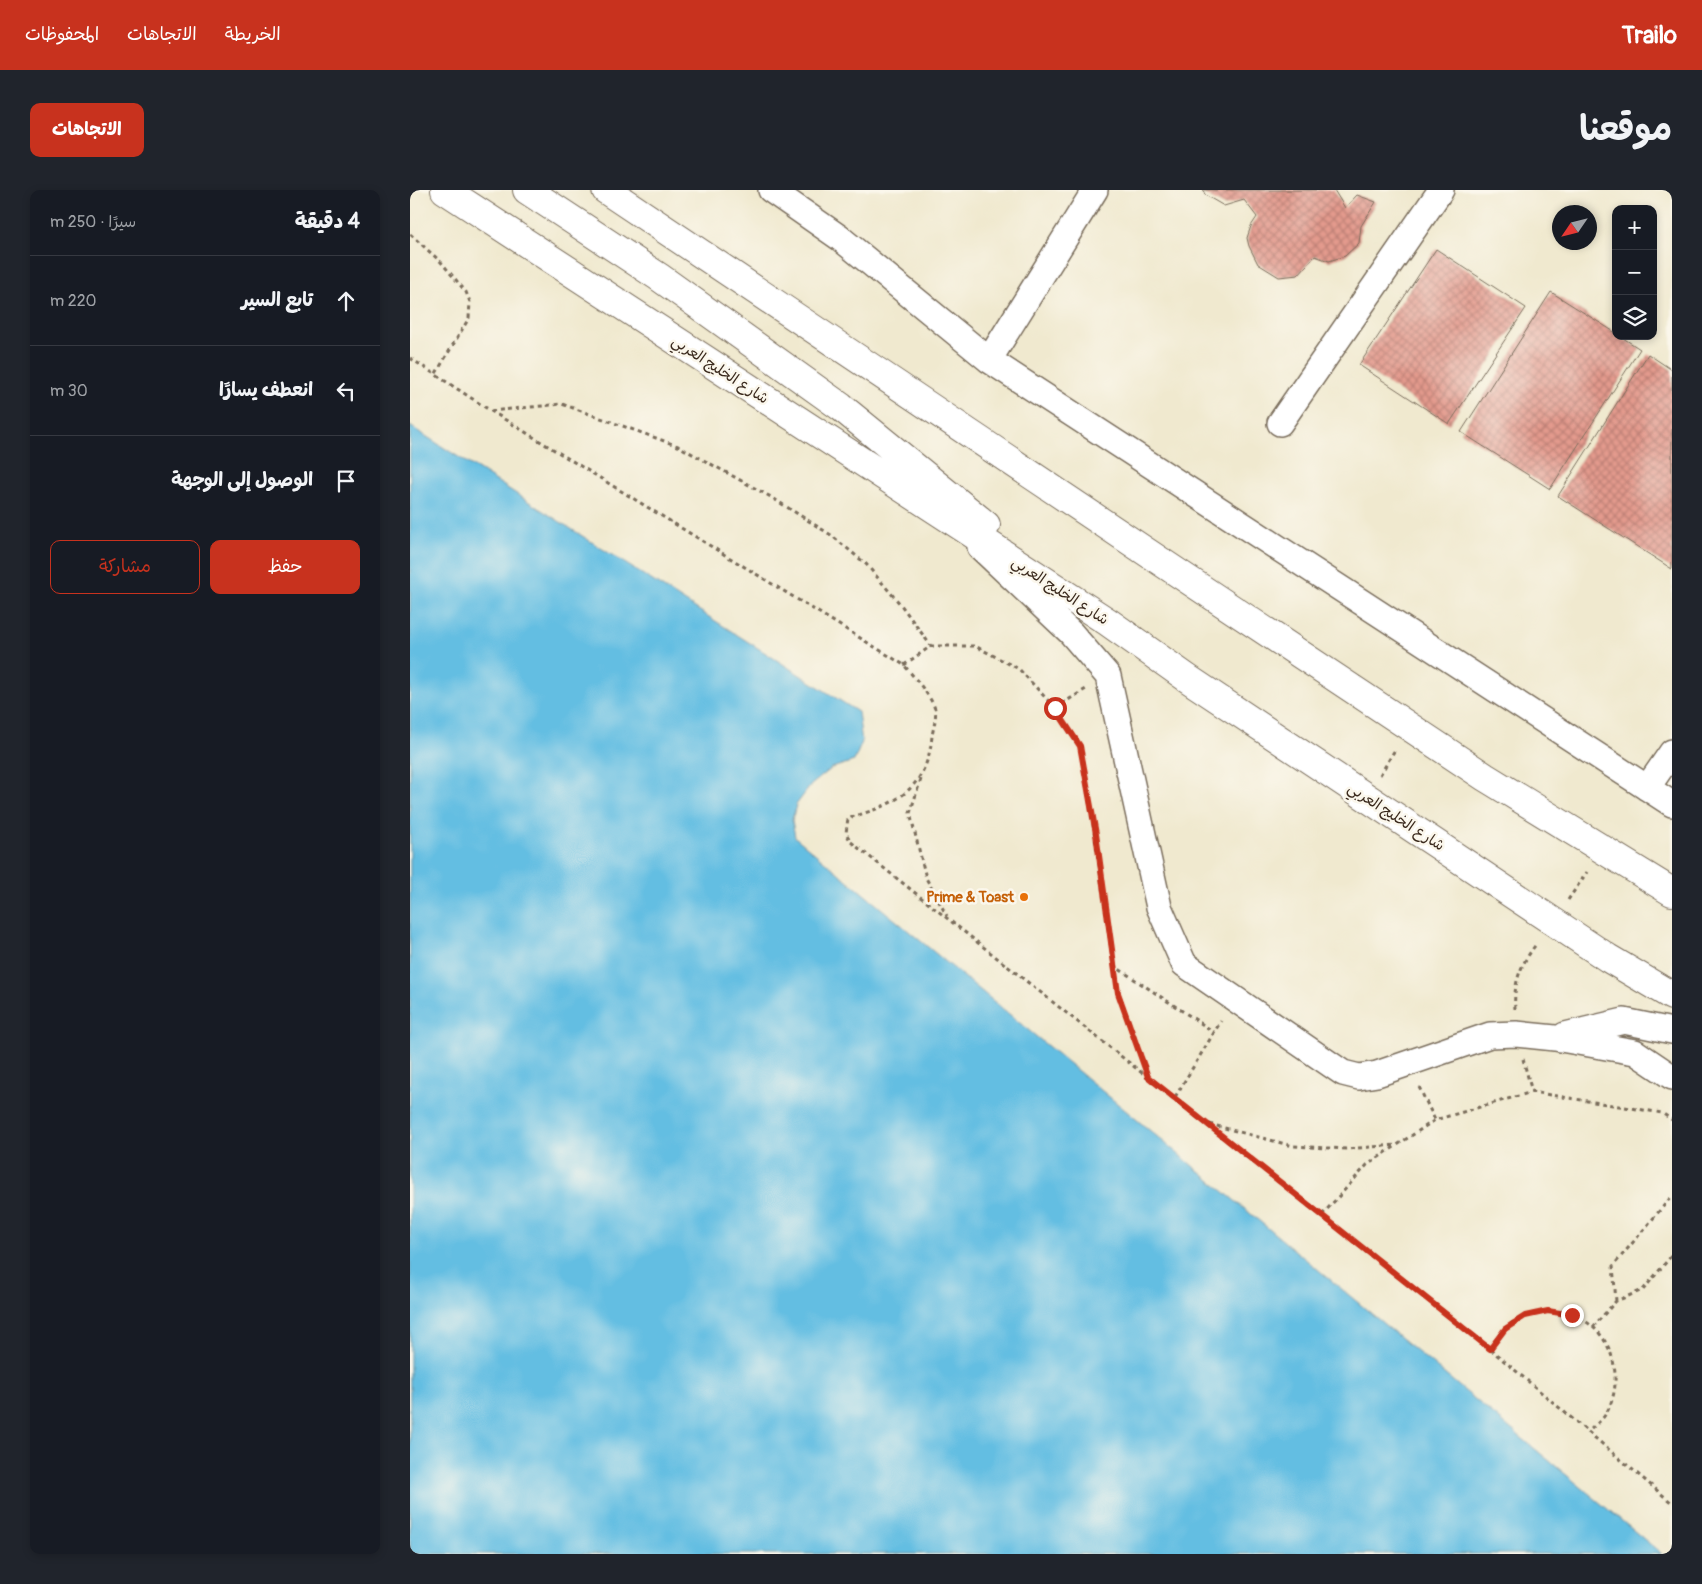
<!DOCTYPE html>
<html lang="ar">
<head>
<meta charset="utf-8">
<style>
	body { margin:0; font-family:Pangolin,"Playpen Sans Arabic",sans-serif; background:#20242c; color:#f1f3f6; direction:rtl }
	.controls { position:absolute; right:15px; top:15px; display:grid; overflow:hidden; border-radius:10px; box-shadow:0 2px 8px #0003 }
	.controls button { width:45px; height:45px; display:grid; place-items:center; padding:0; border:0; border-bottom:1px solid #363941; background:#171b24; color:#f1f3f6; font:25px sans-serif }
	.compass { position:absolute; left:1142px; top:15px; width:45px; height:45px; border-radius:50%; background:#171b24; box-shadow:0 2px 8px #0003; rotate:235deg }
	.stop { position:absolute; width:15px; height:15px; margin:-11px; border:4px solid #c8321e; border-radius:50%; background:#fff }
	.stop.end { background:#c8321e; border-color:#fff; box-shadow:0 1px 5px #0008 }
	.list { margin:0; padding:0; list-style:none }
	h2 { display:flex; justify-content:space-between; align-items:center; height:65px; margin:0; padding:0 20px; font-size:21px }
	h2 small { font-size:16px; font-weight:400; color:#9ea1a6 }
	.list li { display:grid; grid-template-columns:32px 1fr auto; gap:15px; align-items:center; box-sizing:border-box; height:90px; padding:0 20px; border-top:1px solid #363941 }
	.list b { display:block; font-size:19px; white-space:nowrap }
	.list em { font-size:16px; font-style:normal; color:#9ea1a6 }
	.actions { display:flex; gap:10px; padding:15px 20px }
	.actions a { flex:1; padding:11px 0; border:1px solid #c8321e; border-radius:10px; text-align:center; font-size:18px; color:#c8321e }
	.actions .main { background:#c8321e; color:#fff }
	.icon { flex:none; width:28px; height:28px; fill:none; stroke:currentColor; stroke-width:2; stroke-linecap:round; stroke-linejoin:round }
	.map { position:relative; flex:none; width:1262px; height:1364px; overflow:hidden; direction:ltr; border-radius:10px }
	header { display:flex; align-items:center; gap:30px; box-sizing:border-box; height:70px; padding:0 25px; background:#c8321e; color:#fff }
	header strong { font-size:24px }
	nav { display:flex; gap:28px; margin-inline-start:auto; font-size:18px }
	.intro { display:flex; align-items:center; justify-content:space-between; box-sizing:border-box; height:120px; padding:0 30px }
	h1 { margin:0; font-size:35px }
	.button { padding:12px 22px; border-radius:10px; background:#c8321e; color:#fff; font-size:18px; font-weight:700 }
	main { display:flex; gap:30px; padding:0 30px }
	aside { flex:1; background:#171b24; border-radius:10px; box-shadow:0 2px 8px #0003 }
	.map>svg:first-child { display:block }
</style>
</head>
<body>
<header>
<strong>Trailo</strong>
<nav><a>الخريطة</a><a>الاتجاهات</a><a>المحفوظات</a></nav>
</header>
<div class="intro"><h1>موقعنا</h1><a class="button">الاتجاهات</a></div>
<main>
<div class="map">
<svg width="1262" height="1364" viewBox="0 0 1262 1364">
	<defs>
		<pattern id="building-cross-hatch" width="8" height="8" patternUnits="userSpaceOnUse" patternTransform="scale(1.25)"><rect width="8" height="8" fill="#e39a8d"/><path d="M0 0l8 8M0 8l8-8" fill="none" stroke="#b97e73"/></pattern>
	</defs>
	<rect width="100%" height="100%" fill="#fbf7ec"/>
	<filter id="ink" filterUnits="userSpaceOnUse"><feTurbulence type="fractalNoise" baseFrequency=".02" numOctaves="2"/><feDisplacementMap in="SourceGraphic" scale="10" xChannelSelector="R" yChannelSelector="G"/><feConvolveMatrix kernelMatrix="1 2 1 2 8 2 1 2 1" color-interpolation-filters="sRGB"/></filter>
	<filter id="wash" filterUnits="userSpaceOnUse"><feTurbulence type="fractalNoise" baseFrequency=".0096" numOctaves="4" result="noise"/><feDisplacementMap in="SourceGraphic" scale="20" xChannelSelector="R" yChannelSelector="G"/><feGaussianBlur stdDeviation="1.12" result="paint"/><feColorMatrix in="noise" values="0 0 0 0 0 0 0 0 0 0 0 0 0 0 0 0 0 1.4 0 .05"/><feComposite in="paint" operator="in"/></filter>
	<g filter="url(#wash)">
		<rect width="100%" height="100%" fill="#f0e9cf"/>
		<!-- water -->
		<path fill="#64bee2" stroke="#507480" d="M0,236l448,286 4,30 -8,19 -22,7 -21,17 -15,20 -4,15 3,17 867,717h-1252z"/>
		<g id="blocks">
			<!-- building -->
			<path fill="url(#building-cross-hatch)" d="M793,0h131l11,18 12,-13 19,7 -15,24 -2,17 -14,13 -16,5 -14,-5 -17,19 -19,2 -21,-13 -9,-18 -2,-8 4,-12 6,-9 -13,-17 -20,6 -19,-11z
				M1026,59l90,59 -77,116 -90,-59z
				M1141,102l65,41v3h4l20,13 -90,140 -89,-57z
				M1238,164l24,16v199l-114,-73z"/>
		</g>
	</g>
	<g filter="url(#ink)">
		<use href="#blocks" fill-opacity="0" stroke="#7a6d5c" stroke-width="1"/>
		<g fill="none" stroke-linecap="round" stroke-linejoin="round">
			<!-- minor casing -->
			<g stroke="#7a6d5c" stroke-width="28">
				<path id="minor" d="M361,0l69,48 149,122 683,444
					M579,170l106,-170
					M870,233l161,-233
					M570,357l91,86 37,43 51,231 25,57 159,109 16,4 18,-3 113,-39 26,-1 39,4 80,14 37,25
					M1237,598l25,-36
					M1155,845l59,-14 48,10"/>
			</g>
			<!-- major casing -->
			<g stroke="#7a6d5c" stroke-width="30">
				<path id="major" d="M35,0l663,432 79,56 421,280 64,38
					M117,0l132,87 182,130 145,118
					M196,0l551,369 328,218 187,115"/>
			</g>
			<!-- path -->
			<path stroke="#7a6d5c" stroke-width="3" stroke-dasharray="4 4" stroke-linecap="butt" d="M0,44l31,28 25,30 4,10 -1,16 -34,57
				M0,168l81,53 413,254c9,11 27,31 31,44 2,8 -2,20 -3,27 -5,54 -37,69 -84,82l-2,15 5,9 639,507 182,154
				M81,221l71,-7 116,42 93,51 60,38 35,29 35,41 30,41
				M494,475l27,-19h44l44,23 36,39 26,39 14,88 23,158 30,82
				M645,518l31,-19
				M970,585l16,-27
				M511,589l-11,34 16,65 21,38
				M1158,710l19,-28
				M703,775l101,67
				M1105,819c-2,-27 6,-45 22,-66
				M1113,869l9,33
				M1009,897l16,33
				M765,907l46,-76
				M799,934l84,22 53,3 51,-4
				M912,1025l45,-50 68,-45 97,-28 130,21 10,7
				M1206,1111l-3,-35 59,-70
				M1183,1137l23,-26 27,-11 29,-35
				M1081,1159c4,-6 8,-14 13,-19 23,-23 65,-24 89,-3 16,14 23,35 22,55 0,11 -4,24 -10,33 -4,6 -11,11 -16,16"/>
			<!-- minor -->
			<use href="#minor" stroke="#fff" stroke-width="25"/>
			<!-- major -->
			<use href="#major" stroke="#fff" stroke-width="28"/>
		</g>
	</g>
	<g fill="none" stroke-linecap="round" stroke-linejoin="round" filter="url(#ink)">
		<!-- route -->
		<path stroke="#c8321e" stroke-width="6" d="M645,518l25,38 16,88 22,159 30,84 342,272 15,-20 20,-13 23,-5 24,4"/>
	</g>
	<!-- markers -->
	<circle fill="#e8710a" stroke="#fbf7ec" stroke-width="2" cx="614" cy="707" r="5"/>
	<g text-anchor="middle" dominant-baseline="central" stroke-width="5" stroke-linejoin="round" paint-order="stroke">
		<!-- street labels -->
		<g font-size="15" fill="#3b2a1e" stroke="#fbf7ec">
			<text transform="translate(310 180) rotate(33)">شارع الخليج العربي</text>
			<text transform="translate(650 401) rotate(33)">شارع الخليج العربي</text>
			<text transform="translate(986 627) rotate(33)">شارع الخليج العربي</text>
		</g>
		<!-- food labels -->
		<g font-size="15" font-weight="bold" fill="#c56008" stroke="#fbf7ec" text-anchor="end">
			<text x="604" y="707">Prime &amp; Toast</text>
		</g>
	</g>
</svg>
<div class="controls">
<button>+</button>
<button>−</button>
<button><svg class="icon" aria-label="layers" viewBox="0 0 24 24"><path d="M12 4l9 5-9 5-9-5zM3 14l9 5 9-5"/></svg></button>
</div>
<svg class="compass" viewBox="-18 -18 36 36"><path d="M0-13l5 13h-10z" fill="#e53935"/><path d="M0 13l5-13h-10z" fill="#9ea1a6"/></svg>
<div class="stop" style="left:645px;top:518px"></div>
<div class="stop end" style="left:1162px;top:1125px"></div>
</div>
<aside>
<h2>4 دقيقة<small>سيرًا · 250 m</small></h2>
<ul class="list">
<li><svg class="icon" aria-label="ahead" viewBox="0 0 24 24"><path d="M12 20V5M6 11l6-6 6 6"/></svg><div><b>تابع السير</b></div><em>220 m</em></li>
<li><svg class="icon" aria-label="left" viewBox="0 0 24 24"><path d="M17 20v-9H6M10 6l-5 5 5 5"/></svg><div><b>انعطف يسارًا</b></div><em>30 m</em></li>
<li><svg class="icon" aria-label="arrive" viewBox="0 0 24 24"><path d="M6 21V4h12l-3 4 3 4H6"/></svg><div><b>الوصول إلى الوجهة</b></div></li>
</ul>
<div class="actions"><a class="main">حفظ</a><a>مشاركة</a></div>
</aside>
</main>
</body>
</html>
